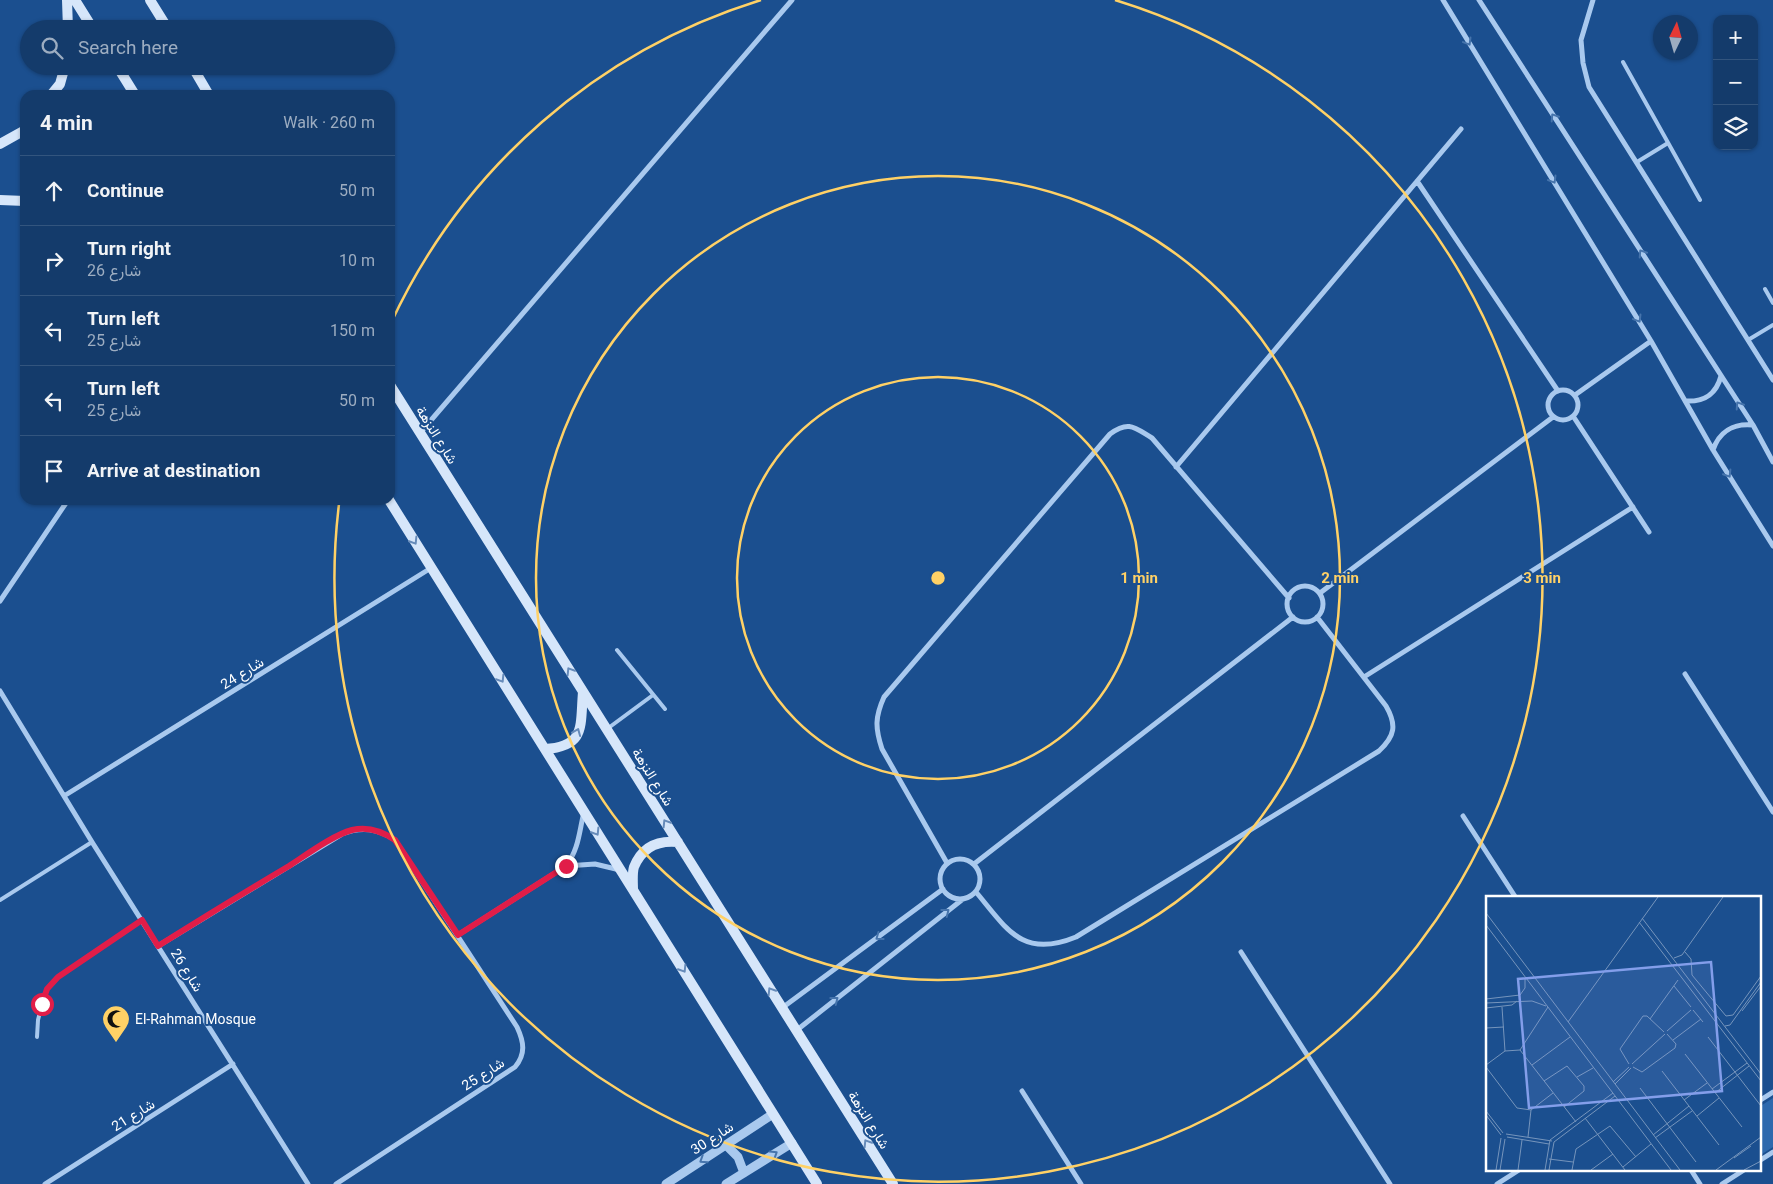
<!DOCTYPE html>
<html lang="en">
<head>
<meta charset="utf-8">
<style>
	body { margin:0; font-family:Roboto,Vazirmatn,sans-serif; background:#1d4271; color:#f1f3f6 }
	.controls { position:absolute; right:15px; top:15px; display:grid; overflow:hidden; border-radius:10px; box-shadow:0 1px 4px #0004 }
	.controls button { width:45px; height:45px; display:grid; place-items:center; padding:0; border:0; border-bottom:1px solid #33557e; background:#143b6b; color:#f1f3f6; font:25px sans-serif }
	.compass { position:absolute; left:1653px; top:15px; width:45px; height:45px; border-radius:50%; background:#143b6b; box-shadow:0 1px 4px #0004; rotate:5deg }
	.stop { position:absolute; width:15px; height:15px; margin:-11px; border:4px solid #e11d48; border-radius:50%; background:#fff }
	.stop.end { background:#e11d48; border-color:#fff; box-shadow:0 1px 5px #0008 }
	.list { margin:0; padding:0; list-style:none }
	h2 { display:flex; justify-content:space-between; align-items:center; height:65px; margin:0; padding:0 20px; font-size:21px }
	h2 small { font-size:16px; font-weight:400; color:#9dadc1 }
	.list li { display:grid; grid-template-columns:32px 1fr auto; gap:15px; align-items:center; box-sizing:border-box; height:70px; padding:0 20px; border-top:1px solid #33557e }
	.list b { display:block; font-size:19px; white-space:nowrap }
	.list p { margin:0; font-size:16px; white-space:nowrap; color:#9dadc1 }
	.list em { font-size:16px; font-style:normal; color:#9dadc1 }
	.icon { flex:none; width:28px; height:28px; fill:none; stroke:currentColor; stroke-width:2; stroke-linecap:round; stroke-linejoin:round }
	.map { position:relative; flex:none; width:1773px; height:1184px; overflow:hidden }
	.search { position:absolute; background:#143b6b; box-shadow:0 1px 4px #0004; left:20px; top:20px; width:375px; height:55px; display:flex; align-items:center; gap:12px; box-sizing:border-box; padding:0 18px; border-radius:28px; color:#9dadc1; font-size:19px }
	.panel { position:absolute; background:#143b6b; box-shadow:0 1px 4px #0004; left:20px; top:90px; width:375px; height:415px; border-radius:15px }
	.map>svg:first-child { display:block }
</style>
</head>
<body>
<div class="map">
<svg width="1773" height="1184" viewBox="0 0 1773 1184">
	<rect width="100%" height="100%" fill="#1b4f8f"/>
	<!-- green -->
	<path fill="#2e69ad" d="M1773,1098v49l-14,9v-49z"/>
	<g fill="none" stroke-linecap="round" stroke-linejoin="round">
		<!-- service -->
		<path stroke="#a9c9ee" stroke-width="4" d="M1623,62l77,138
			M1637,162l31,-19
			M1765,289l8,14
			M1748,340l25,-15
			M617,650l48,59
			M607,729l46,-34
			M0,900l92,-58
			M37,1037l1,-17 4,-16 5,-15 11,-12 84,-57"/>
		<!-- minor -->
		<path stroke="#a9c9ee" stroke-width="5" d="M1443,0l208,341 62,109 60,96
			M1479,0l274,425 20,37
			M1593,0l-12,40 2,23 6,24 184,293
			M1417,181l141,210
			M1548 405a15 15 0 1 1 30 0a15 15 0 1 1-30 0Z
			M1575,395l76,-54
			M1685,401c19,1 31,-6 36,-25
			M1573,416l76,116
			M420,433l372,-433
			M1713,450c6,-18 20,-27 40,-25
			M1176,467l285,-338
			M1287 604a18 18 0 1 1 36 0a18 18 0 1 1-36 0Z
			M1320,593l233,-176
			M0,601l68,-101
			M1685,674l88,138
			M1364,677l269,-170
			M0,691l92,151 216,342
			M64,796l367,-228
			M1463,816l53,82
			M940 879a20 20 0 1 1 40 0a20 20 0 1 1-40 0Z
			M947,863l-65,-114c-7,-21 -7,-32 2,-52l226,-263c19,-14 25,-6 42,4l137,160
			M974,864l319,-247
			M566,866l29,-2 25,6
			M976,892c31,37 46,67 100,45l303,-186c16,-15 18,-26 7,-45l-69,-89
			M458,935l108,-69c13,-17 13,-34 18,-54
			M158,946l184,-112c20,-8 36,-5 53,6l122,187c7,15 9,27 -2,40l-179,117
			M1241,952l149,232
			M782,1008l161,-119
			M797,1030l166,-131
			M1022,1091l59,93
			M1759,1101l14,-9
			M1759,1161l14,-9
			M1691,1170l9,14
			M45,1184l188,-120
			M1497,1184l22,-14
			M1722,1184l22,-14"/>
		<!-- tertiary -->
		<path stroke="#a9c9ee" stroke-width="9" d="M726,1145l12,12 6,16
			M666,1184l107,-70
			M726,1184l66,-41"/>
		<!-- secondary -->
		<path stroke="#d6e6fa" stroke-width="10" d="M67,0l1,29
			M75,0l18,29
			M150,0l18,29
			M117,66l18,29
			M192,66l17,29
			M51,95l9,-11 5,-18
			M0,144l25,-14
			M0,200l25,1
			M390,385l503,799
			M389,500l428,684
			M545,749c41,-3 35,-22 38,-57
			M633,890c0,-7 -1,-17 1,-23 8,-20 24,-27 44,-25"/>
	</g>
	<!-- one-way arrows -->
	<defs><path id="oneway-chevron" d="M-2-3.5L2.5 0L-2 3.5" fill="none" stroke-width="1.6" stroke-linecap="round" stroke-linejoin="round" transform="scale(1.25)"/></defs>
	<g stroke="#4674ac">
		<use href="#oneway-chevron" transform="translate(1468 42) rotate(59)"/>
		<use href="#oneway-chevron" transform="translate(1554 117) rotate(-123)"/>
		<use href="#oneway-chevron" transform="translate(1553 180) rotate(59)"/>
		<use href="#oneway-chevron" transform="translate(1642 253) rotate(-123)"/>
		<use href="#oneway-chevron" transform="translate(1638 319) rotate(59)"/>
		<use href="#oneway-chevron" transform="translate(1739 405) rotate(-123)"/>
		<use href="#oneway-chevron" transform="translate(1728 474) rotate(58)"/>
		<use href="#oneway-chevron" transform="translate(946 912) rotate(-38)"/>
		<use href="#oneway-chevron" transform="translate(879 937) rotate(144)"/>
		<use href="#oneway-chevron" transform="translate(835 1000) rotate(-38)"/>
		<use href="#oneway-chevron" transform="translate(774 1154) rotate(-32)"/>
		<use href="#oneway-chevron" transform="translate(703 1160) rotate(147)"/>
	</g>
	<g stroke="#668bba">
		<use href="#oneway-chevron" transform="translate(414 541) rotate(58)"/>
		<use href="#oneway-chevron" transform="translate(570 671) rotate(-122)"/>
		<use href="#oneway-chevron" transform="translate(501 679) rotate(58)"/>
		<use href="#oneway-chevron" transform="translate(577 732) rotate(-68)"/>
		<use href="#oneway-chevron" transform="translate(666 823) rotate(-122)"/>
		<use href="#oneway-chevron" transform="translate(596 832) rotate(58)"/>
		<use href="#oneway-chevron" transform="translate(683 969) rotate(58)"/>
		<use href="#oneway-chevron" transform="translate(771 991) rotate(-122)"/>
		<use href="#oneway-chevron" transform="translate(867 1143) rotate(-122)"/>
	</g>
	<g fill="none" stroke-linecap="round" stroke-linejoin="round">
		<!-- route -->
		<path stroke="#e11d48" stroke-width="6" d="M42,1004l5,-15 11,-12 84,-57 16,26c43,-27 87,-54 131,-80 17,-11 44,-31 63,-36 16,-4 30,1 43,10l63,95 108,-69"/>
	</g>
	<!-- distance rings -->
	<g fill="none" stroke="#ffd166" stroke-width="2.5">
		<circle cx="938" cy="578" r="201"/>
		<circle cx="938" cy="578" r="402"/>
		<path d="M391 323A604 604 0 0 1 761 0M1115 0A604 604 0 1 1 339 504"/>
	</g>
	<!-- icons -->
	<defs>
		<g id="mosque-pin" transform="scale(1.4375)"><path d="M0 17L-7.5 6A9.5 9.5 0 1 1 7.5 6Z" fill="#ffd166" stroke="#1b4f8f"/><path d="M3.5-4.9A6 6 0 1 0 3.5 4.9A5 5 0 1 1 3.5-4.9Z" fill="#111"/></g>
	</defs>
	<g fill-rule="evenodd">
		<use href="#mosque-pin" x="116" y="1019"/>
	</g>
	<g text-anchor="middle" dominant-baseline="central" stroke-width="4" stroke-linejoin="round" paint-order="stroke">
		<!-- street labels -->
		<g font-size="14" fill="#fff" stroke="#1b4f8f">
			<text transform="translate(437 435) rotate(58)">شارع النزهة</text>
			<text transform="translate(242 673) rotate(-32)">شارع 24</text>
			<text transform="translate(653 777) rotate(58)">شارع النزهة</text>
			<text transform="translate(187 970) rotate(58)">شارع 26</text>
			<text transform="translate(483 1074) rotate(-33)">شارع 25</text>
			<text transform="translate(133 1115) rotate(-32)">شارع 21</text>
			<text transform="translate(869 1120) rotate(58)">شارع النزهة</text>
			<text transform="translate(712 1138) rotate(-33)">شارع 30</text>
		</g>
		<!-- poi labels -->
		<g font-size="14" fill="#fff" stroke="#1b4f8f" text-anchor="start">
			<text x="135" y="1019">El-Rahman Mosque</text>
		</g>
	</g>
	<!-- overview -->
	<g transform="translate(1486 896)">
		<rect width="275" height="275" fill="#1b4f8f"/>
		<path fill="none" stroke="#7695bc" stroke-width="1" d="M0,17l194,257M156,22l119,156M153,26l122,159M0,29l185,245M199,56l6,7 1,16 34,41 7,-1 28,-39M188,62l8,-3 41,-58M188,90l17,21M0,103l34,-4 5,-7v-9M0,107l46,-2 14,5M16,111l3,44M0,112l26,-3 5,-4M207,114l10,12M256,115l19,-25M164,123l28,-39M82,126l90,-125M239,130l5,-1 31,-43M0,132l18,-1M181,135l24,-21M222,141l53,69M187,144l28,-21M34,154l28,-43M199,158l57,73M143,168l-9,-15 23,-33h4l17,16M146,168l33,-30M0,169l19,-14 15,-1 56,72M46,169l38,-28M0,171l31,41 14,2 22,-17M147,171l9,5 33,-24 1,-4 -9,-10M176,175l57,74M91,181l16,-9M58,185l23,-15 17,20v5l-20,16M127,186l16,-15M129,188l16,-16M154,192l56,74M226,193l35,-26M229,197l34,-27M198,204l23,-17M0,215l17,22M0,219l15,20M211,220l22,-18M99,222l40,52M20,238l46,7M167,239l36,-29M21,241l42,7M42,241l3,-27M169,242l37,-27M248,262l17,-12M63,263l24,3M137,271l28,-23M10,274l5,-32M14,274l5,-31M32,274l4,-30M59,274l5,-30 63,-47M63,274l5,-28 61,-46M86,274l4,-21 34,-23 26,31M105,274l22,-16M230,274l45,-33M258,274l17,-9"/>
		<path fill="#839eea" fill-opacity="0.15" stroke="#839eea" stroke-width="2.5" d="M225,66l11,129 -193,17 -11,-129z"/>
		<rect width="275" height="275" fill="none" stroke="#fff" stroke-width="2.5"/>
	</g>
	<circle cx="938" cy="578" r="8" fill="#ffd166" stroke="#1b4f8f" stroke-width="2.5"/>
	<g font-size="15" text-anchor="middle" font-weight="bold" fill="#ffd166" stroke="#1b4f8f" stroke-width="4" stroke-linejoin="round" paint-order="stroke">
		<text x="1139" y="583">1 min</text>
		<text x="1340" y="583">2 min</text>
		<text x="1542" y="583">3 min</text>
	</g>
</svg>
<div class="controls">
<button>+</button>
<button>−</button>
<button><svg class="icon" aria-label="layers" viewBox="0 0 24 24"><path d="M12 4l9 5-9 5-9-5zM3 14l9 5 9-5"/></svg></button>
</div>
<svg class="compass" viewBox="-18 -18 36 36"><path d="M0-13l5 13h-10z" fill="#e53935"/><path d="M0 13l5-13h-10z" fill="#9dadc1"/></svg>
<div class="stop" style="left:42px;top:1004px"></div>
<div class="stop end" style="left:566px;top:866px"></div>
<div class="search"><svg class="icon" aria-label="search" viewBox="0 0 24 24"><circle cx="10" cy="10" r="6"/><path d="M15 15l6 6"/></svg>Search here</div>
<section class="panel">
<h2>4 min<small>Walk · 260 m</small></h2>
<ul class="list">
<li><svg class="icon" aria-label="ahead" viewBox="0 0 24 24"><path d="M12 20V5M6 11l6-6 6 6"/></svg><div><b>Continue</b></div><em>50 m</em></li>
<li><svg class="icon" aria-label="right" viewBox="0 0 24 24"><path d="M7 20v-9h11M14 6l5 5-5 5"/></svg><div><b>Turn right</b><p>شارع 26</p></div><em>10 m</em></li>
<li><svg class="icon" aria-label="left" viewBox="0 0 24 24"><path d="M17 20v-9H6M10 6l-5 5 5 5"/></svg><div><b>Turn left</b><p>شارع 25</p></div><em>150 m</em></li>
<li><svg class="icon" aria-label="left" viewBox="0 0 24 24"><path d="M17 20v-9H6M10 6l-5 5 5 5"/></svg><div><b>Turn left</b><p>شارع 25</p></div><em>50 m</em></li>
<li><svg class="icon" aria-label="arrive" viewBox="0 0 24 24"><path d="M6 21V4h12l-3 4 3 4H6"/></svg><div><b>Arrive at destination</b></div></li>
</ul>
</section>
</div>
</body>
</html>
